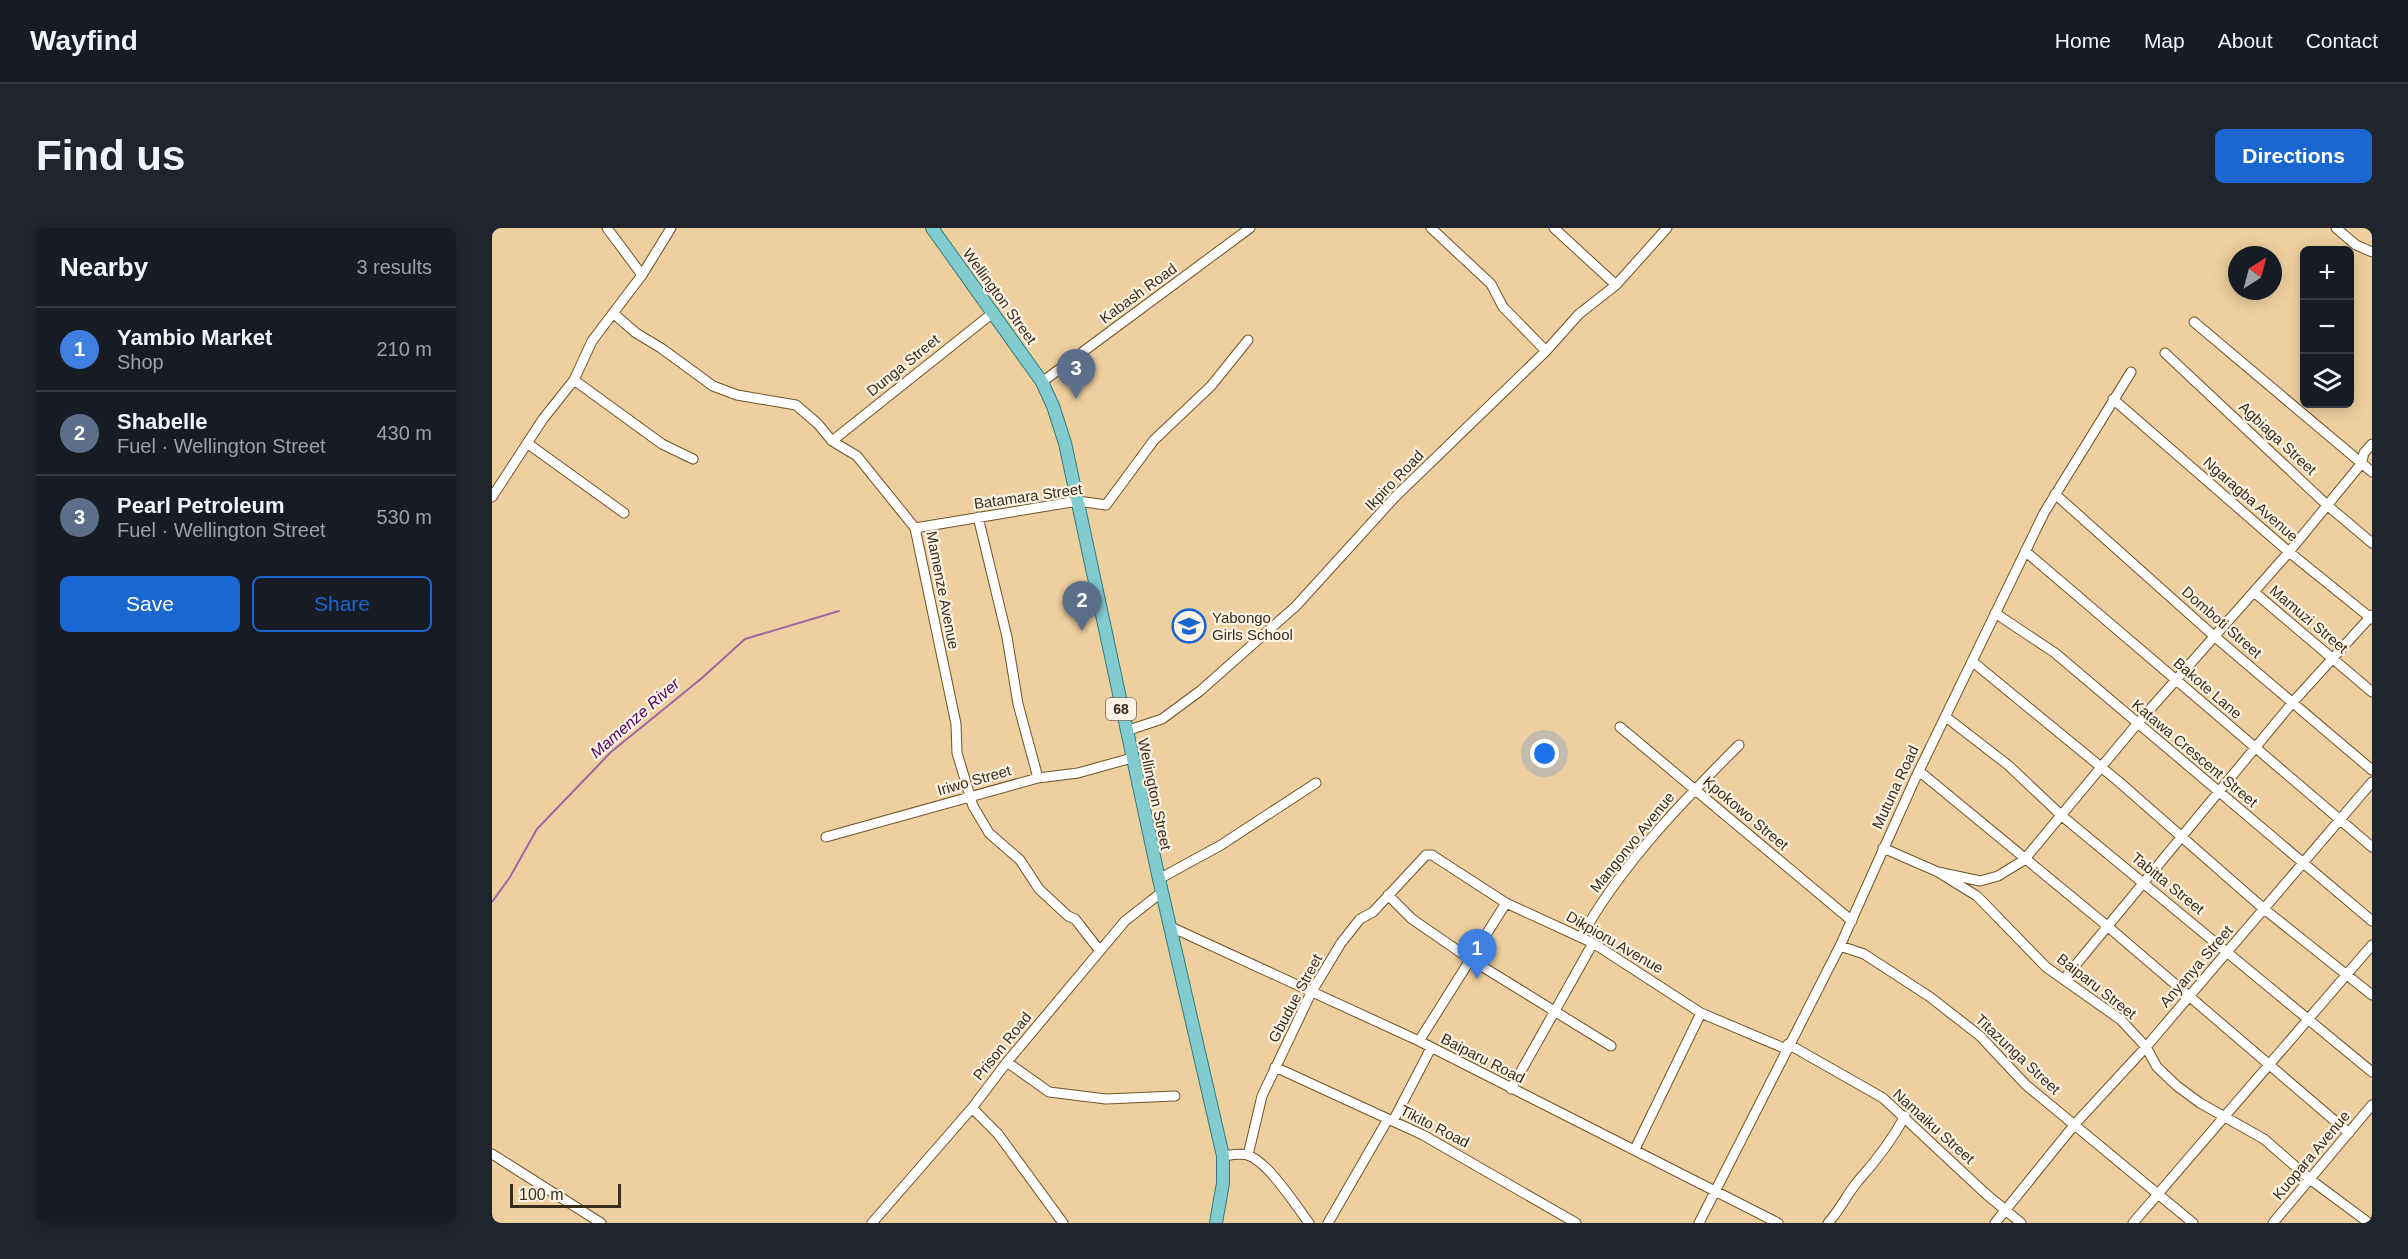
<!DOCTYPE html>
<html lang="en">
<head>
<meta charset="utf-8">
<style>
	body { margin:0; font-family:Arial,sans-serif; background:#20242c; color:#f1f3f6 }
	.controls { position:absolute; right:18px; top:18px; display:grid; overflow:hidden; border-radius:9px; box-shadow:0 3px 15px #0003 }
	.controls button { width:54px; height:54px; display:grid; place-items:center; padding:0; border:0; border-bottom:2px solid #363941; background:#171b24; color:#f1f3f6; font:30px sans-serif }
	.compass { position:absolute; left:1736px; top:18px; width:54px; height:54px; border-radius:50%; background:#171b24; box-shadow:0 3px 15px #0003; rotate:36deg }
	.scale { position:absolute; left:18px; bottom:15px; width:111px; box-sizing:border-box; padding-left:6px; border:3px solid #392c19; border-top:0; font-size:16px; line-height:21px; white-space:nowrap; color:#392c19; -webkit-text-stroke:4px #fdf3e5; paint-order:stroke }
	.you { position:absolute; left:1053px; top:526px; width:21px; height:21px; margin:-15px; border:4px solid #fff; border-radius:50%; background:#1a73e8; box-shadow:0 0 0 9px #1a73e833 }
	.badge { display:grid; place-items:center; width:39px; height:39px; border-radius:50%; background:#1b67d2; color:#fff; font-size:20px; font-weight:700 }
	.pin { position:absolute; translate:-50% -50px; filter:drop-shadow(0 2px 3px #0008) }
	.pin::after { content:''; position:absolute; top:32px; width:21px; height:18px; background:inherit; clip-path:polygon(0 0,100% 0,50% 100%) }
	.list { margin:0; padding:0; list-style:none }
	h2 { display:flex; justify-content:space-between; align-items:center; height:78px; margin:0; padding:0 24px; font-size:26px }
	h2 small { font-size:20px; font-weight:400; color:#9ea1a6 }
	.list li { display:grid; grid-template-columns:39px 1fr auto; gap:18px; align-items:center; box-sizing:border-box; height:84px; padding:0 24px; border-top:2px solid #363941 }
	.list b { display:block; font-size:22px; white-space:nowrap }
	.list p { margin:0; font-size:20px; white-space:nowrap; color:#9ea1a6 }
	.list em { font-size:20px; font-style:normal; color:#9ea1a6 }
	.actions { display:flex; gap:12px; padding:18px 24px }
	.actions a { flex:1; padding:14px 0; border:2px solid #1b67d2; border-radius:9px; text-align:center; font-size:21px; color:#1b67d2 }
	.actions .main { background:#1b67d2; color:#fff }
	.icon { flex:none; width:33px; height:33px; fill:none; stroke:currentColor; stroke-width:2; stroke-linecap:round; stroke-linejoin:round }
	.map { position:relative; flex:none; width:1880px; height:995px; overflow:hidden; border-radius:9px }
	header { display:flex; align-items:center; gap:36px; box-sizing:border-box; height:84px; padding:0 30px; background:#171b24; border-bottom:2px solid #363941 }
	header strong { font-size:28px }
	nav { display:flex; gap:33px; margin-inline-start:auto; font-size:21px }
	.intro { display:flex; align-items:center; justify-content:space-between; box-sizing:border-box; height:144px; padding:0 36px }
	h1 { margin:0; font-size:42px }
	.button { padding:15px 27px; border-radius:9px; background:#1b67d2; color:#fff; font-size:21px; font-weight:700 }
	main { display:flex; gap:36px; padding:0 36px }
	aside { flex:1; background:#171b24; border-radius:9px; box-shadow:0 3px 15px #0003 }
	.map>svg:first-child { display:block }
</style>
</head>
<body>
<header>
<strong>Wayfind</strong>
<nav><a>Home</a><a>Map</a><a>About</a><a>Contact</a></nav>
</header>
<div class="intro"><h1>Find us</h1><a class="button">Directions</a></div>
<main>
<aside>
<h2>Nearby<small>3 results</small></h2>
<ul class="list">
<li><span class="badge" style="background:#3f7fe0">1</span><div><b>Yambio Market</b><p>Shop</p></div><em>210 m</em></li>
<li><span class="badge" style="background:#5c6f8a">2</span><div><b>Shabelle</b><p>Fuel · Wellington Street</p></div><em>430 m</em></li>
<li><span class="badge" style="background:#5c6f8a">3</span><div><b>Pearl Petroleum</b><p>Fuel · Wellington Street</p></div><em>530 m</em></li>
</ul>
<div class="actions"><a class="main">Save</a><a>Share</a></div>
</aside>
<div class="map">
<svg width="1880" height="995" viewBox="0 0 1880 995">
	<rect width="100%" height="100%" fill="#eecf9f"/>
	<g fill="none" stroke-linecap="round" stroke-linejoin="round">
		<!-- stream -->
		<path stroke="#9d68a2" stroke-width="2" d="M0,674l18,-25 27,-48 74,-77 91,-74 43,-39 94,-28"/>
		<!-- minor casing -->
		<g stroke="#6f5426" stroke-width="11">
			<path id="minor" d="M115,0l35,47
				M939,0l60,56 12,23 43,44
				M1062,0l62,57
				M1844,0l20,17 16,7
				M121,85l23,20 25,15 52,38 24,9 59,10 22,19 14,17 25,15 58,72 41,196 1,29 16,53 16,27 31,27 19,29 29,27 7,3 25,32
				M1702,94l178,150
				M1673,125l162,152 45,38
				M82,152l88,64 31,15
				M550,154l208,-154
				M1621,171l176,153 83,67
				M340,213l162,-129
				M35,215l97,70
				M1563,266l159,142 158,134
				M0,269l51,-78 31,-39 18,-39 50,-66 29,-47
				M486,289l29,120 11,67 20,74
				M423,300l163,-27 28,4 48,-65 57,-54 37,-46
				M1533,323l347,296
				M1762,364l118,100
				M1503,385l60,40 317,268
				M1481,434l145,119 146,128 108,86
				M1454,489l62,48 54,51 310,256
				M1128,499l232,194
				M634,503l36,-12 38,-28 96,-85 99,-109 151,-146 33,-37 37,-29 51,-57
				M1427,543l187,154 243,208
				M334,609l212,-59 40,-5 54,-15
				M1391,620l55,24 39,24 69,71 75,53 25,27 11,20 20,19 23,17 64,36 47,41 58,43
				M1446,644l42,9 18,-5 26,-16 113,-136 152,-172 72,-88 3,-11 8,-9
				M667,651l62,-34 95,-62
				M896,667l24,24 58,40 141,87
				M679,699l248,114 359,182
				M1089,709c40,-72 100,-134 158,-192
				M1348,718l24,8 66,43 50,39 46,49 167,138
				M1572,751l229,-277 79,-87
				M927,813l87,-138
				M1296,816l95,54 103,96 35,29
				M515,834l42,30 57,7 69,-3
				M783,839l148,68 153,88
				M1019,861l82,-146
				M480,880l26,26 65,89
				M901,893l38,-73
				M1143,921l66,-136
				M0,926l109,69
				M756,927l14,-59 49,-103 30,-50 19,-24 13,-7 53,-57h6l74,48 87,40 108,70 85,36
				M731,928c7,-1 17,-3 24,-1 21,6 49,51 62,68
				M380,995l100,-115 35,-46 118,-141 37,-29
				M836,995l60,-104
				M1207,995l141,-277 75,-167 129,-266 87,-141
				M1336,995c12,-13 19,-29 30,-42 18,-20 34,-41 47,-65
				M1503,995l80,-99 71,-77 226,-265
				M1641,995l239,-278
				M1781,995l99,-118"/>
		</g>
		<!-- major casing -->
		<g stroke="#327d79" stroke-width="14">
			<path id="major" d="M440,0l110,154 11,24 12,37 94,436 64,277v27l-7,40"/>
		</g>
		<!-- minor -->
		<use href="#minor" stroke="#fff" stroke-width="9"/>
		<!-- major -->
		<use href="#major" stroke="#82cbce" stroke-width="12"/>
	</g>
	<!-- icons -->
	<defs>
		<g id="school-ring" transform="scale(1.725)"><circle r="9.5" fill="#fdf3e5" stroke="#1b67d2" stroke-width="1.5"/><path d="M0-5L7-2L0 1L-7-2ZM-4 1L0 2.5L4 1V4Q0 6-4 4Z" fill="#1b67d2"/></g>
	</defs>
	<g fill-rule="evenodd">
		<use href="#school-ring" x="697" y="398"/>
	</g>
	<g text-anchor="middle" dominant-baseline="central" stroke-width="4.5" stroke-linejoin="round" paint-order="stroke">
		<!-- shield labels -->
		<rect fill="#fdf3e5" stroke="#746856" stroke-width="1.5" x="614" y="470" width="30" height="22" rx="4.5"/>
		<g font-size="14" font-weight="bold" fill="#392c19">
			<text x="629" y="481">68</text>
		</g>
		<!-- street labels -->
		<g font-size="15" fill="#392c19" stroke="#fdf3e5">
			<text transform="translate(646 65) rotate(-36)">Kabash Road</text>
			<text transform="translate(508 68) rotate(54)">Wellington Street</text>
			<text transform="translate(411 137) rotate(-39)">Dunga Street</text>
			<text transform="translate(1786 210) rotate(43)">Agbiaga Street</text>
			<text transform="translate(902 252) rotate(-46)">Ikpiro Road</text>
			<text transform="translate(536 268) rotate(-8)">Batamara Street</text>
			<text transform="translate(1759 271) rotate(41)">Ngaragba Avenue</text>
			<text transform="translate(451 362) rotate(79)">Mamenze Avenue</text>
			<text transform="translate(1817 391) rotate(40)">Mamuzi Street</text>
			<text transform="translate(1730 394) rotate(41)">Domboti Street</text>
			<text transform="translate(1716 460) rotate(41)">Bakote Lane</text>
			<text transform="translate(1703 525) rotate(40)">Katawa Crescent Street</text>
			<text transform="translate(482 552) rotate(-16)">Iriwo Street</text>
			<text transform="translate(1403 559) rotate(-65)">Mutuna Road</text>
			<text transform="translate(663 566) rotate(78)">Wellington Street</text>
			<text transform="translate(1254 585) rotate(40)">Kpokowo Street</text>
			<text transform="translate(1140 614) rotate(-51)">Mangonvo Avenue</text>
			<text transform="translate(1676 655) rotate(39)">Tabitta Street</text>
			<text transform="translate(1123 714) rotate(30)">Dikpioru Avenue</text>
			<text transform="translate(1704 738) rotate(-49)">Anyanya Street</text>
			<text transform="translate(1605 758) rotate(38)">Baiparu Street</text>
			<text transform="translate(803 770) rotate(-62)">Gbudue Street</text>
			<text transform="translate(510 818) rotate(-51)">Prison Road</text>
			<text transform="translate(1526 826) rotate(43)">Titazunga Street</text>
			<text transform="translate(991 830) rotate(27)">Baiparu Road</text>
			<text transform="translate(943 898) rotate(27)">Tikito Road</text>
			<text transform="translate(1442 898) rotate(42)">Namaiku Street</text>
			<text transform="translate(1819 927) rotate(-50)">Kuopara Avenue</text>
		</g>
		<!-- poi labels -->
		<g font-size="15" fill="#392c19" stroke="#fdf3e5" text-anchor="start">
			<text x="720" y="389">Yabongo<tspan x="720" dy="17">Girls School</tspan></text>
		</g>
		<!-- water labels -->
		<g font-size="16" font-style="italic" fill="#4c065d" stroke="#fdf3e5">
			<text transform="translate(143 490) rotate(-41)">Mamenze River</text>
		</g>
	</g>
</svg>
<div class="controls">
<button>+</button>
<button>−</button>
<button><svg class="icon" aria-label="layers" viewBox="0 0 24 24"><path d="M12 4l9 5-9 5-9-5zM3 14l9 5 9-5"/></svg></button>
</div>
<svg class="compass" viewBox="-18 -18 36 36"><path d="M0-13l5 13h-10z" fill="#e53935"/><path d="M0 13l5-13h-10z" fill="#9ea1a6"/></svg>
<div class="scale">100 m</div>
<div class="you"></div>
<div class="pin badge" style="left:985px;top:751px;background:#3f7fe0">1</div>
<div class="pin badge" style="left:590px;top:403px;background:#5c6f8a">2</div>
<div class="pin badge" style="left:584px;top:171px;background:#5c6f8a">3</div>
</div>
</main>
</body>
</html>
